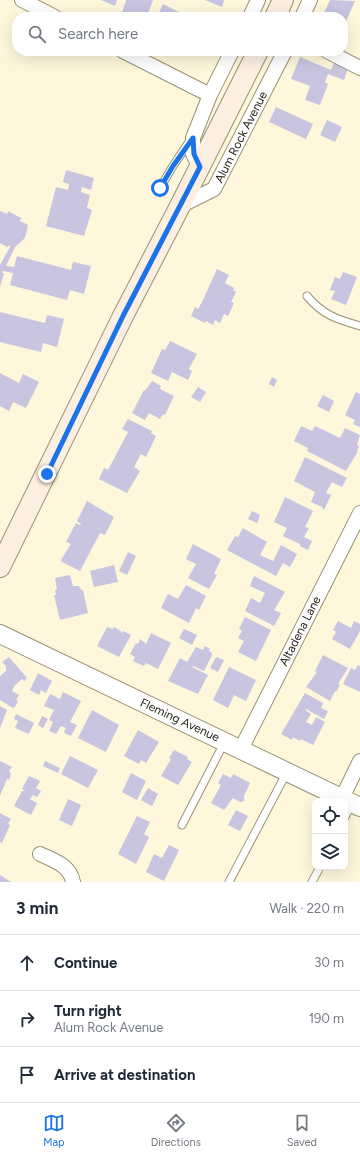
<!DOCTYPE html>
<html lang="en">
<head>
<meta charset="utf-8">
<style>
	body { margin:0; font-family:Figtree,sans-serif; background:#f6f6f7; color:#1f2937 }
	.controls { position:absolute; right:12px; bottom:12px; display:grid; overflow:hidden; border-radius:8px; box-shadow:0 4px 16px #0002 }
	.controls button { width:36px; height:36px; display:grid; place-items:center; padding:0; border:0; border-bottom:1px solid #e0e1e3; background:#fff; color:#1f2937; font:20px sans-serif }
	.stop { position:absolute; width:12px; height:12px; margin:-9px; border:3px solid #1a73e8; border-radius:50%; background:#fff }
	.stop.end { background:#1a73e8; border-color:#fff; box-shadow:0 1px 4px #0008 }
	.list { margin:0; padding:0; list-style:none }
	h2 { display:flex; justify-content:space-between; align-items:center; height:52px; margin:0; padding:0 16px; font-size:17px }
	h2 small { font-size:13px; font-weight:400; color:#747a83 }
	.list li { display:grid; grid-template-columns:26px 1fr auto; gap:12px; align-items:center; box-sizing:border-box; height:56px; padding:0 16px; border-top:1px solid #e0e1e3 }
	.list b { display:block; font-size:15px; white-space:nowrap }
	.list p { margin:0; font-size:13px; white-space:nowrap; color:#747a83 }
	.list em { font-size:13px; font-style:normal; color:#747a83 }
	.icon { flex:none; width:22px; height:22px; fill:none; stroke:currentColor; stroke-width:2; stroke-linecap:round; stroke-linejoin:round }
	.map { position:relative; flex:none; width:360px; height:882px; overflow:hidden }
	.search { position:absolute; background:#fff; box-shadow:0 4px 16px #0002; left:12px; right:12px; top:12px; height:44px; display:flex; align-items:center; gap:10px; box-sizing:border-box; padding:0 14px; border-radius:16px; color:#747a83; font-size:15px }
	.sheet { height:220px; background:#fff }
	nav { display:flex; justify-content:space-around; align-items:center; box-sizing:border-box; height:56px; border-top:1px solid #e0e1e3; background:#fff; font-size:11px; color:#747a83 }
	nav a { display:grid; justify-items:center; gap:2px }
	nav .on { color:#1a73e8 }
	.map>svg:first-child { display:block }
</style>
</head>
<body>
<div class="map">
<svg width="360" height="882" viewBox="0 0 360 882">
	<rect width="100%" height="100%" fill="#fef7db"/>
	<!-- building -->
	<path fill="#c9c4df" d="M101,0h16l-2,6z
		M126,0h27l-6,17h-13l-12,-4z
		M205,0h19l-2,7z
		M330,0l25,1 -11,25 3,1 -4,8v-18h-21z
		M163,4l26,13h-32z
		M343,38l5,1 -5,16 -3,-4h3z
		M300,57l31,13 3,-7 14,5 -4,12 -16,-6 -3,8 3,2 -8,21 -15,-5 5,-14 -19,-7z
		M276,107l37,17 -7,15 -37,-17z
		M327,120l15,7 -7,15 -15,-7z
		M66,170l28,8 -3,12 -9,-3 -1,5 9,3 -3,13 5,2 -8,26 -38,-10 10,-39 12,3 1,-6 -6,-2z
		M0,211l7,3 1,-3 13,7 -1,3 8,4 -3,13 -10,9 -9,19 8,1 3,-11 54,14 2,-8 18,4 -7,28 -14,-4 -3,10 -57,-15 3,-12 -10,-2 -1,2h2l-4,14v-22l11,-20 -4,2 -7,-4z
		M217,269l12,6 -4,8 9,5 -1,2 3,2 -5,10 3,1 -6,13 -4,-2 -4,9 -5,-3 -2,5 -7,-4 -1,2 -14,-7 4,-9 3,2 4,-7z
		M343,272l14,5 -11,28 -15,-6 4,-8 -5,-1 5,-13 5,2z
		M0,312l45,11 2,-8 17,4 -7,28 -14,-4 -2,9 -41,-10z
		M170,341l27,13 -8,15 3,2 -4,9 -16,-8 -4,9 -17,-8 11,-24 3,1z
		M0,373l19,10 4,-9 16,8 -13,26 -13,-6 -4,9 -9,-5z
		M272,377l5,3 -3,7 -5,-3z
		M152,381l9,5 -1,3 14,7 -9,19 -2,-1 -3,5 -11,-6 -4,7 -13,-7 12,-23 1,1z
		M198,387l8,5 -6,10 -9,-5z
		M356,392l4,2v33l-7,-3 2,-4 -10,-5z
		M323,395l11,6 -5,11 -12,-6z
		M128,419l24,12 -1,2 5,3 -10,21 -5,-3 -7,13 6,4 -13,22 -28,-14 5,-11 4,2 20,-38 -6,-3z
		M301,426l11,5 3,-5 25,12 5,-10 15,7 -3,10 2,1 -2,5h1l-12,20 -37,-19 -2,-1 1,-3 -14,-7z
		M305,457l42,21 -5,9 -10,-5 -6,11 5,2 -7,15 -2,-3 -11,-5 4,-10 -21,-11z
		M285,497l28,14 -8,16 4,1 -5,9 8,4 -4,9 -8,-4v-2l-17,-8 4,-8 -13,-6z
		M87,501l27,16 -9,18 -5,-2 -20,38 -18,-9 -1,-2 10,-16 -5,-2 10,-19 4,2 1,-1 -4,-3z
		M252,511l8,4 -3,8 -9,-4z
		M243,528l24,14 -7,13 13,6 8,-16 16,9 -7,13 -7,-4 -7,13 -49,-26 8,-14 3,1z
		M193,544l28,15 -7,15 3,1 -8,14 -21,-11 8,-14 -10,-5z
		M128,552l8,4 -9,19 -8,-4z
		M114,565l4,17 -24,5 -4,-16z
		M70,575l3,11h6l2,4h2l5,23 -28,7 -6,-25h2l-1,-5 2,-1 -2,-11z
		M254,576l31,16 -11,18 7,3 -7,13 -29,-15 6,-13 9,5 5,-10 -15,-7z
		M186,585l20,11 -7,14 -3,-2 -7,15 -28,-15 7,-14 10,5z
		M245,617l26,13 -15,31 -18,-9 6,-11 -6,-3 4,-7 -3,-2z
		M338,621l13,7 3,-7 6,3v7l-10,18 -18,-10 4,-7 -3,-2z
		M107,627l6,2 1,-2 7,4v3l2,-3 8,4 -12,22 -22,-11z
		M184,629l13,6 -5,10 -13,-7z
		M151,633l20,10 -13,26 -12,-6 -2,3 -11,-5 2,-4 -5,-3 6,-11 2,1 2,-5 6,5z
		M205,646l5,3 -1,2 3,2v2l-8,16 -11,-5 -1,1 16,8 -10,19 -30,-13 12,-23 7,4 9,-15 7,3z
		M323,655l25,13 -10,16 2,1 -4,7 -1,-1 -5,10 -24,-14 11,-15 -2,-1z
		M9,657l18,21 -3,3 -2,-2 -8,7 -2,5 7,4 -3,5 2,1 -3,6 -2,1 -13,-8v-24l6,-5v-5l-4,-4z
		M216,657l8,3 -6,12 -8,-4z
		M358,665l2,1v26l-17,-8 8,-16 4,2z
		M229,667l27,13 -10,21 -12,-6 -6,13 -15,-8z
		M38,673l14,8 -6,12 -5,-3 -2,5 -9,-5z
		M63,692l18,9 -11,21 7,3 -6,11 -5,-2 -2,-2 2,-4 -5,-2 -5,8 -7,-3 4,-9 -4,-2 5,-10 -10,-4 6,-12 10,5z
		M305,693l18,10 -2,5 7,3 -4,8 -18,-10 -1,1 6,4 -5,8 6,3 4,-8 9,5 -12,23 -12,-6 -1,2 -7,-4 -1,3 -11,-6z
		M0,706l7,4 -7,18z
		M92,710l27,15 -13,27 -28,-14z
		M16,714l18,9 -5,11 -14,-6 3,-7 -4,-2z
		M42,716l6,3 -5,9 -5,-3z
		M138,730l21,12 -13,21 -5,-3 -2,4 -15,-8z
		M174,750l14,7 -1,2 5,3 -14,23 -17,-9 10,-17 -2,-1z
		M70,756l28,14 -10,18 -27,-14z
		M0,761l12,6 -3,4 2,3 -2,6 -2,-1 -7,17z
		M45,761l15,7 -2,5 -15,-7z
		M131,773l15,8 -9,19 -15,-8z
		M223,774l8,4 2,-4 17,9 -6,13v5l-4,1 -7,-4 -9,12 -13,-7 10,-18 -3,-2z
		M29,776l11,5 -4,7 5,3 -4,6 -4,-2 -3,4 7,4 -6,12 -17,-9 8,-15h3l-3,-2z
		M148,788l10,6 -6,12 -11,-6z
		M68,799l13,6 -9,21 -13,-6z
		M236,810l12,6 -8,15 -12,-6z
		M0,813l11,6 -3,5 2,1 -8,18 -2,-1z
		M137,816l13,6 -6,12 5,3 -13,27 -18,-10z
		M169,845l10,5 -15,31 -18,-9 8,-18 8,4z
		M0,875l11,7h-11z"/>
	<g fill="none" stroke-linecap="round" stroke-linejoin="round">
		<!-- service casing -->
		<g stroke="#989177" stroke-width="9">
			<path id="service" d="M160,188l13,-22 18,-27
				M307,296c16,19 29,23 53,30
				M345,817l7,-14
				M182,825l42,-82
				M229,882l58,-110
				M312,882l8,-15"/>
		</g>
		<!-- minor casing -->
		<g stroke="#989177" stroke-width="16">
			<path id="minor" d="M22,0l33,17
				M250,17l8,-17
				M302,17l8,-17
				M123,51l87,44
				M327,51l33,17
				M200,167l-7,-13v-16l17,-43 22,-44
				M180,206l34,-17 71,-138
				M241,749l119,-236
				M342,798l18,-37
				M40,854c13,6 30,11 33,28"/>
		</g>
		<!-- tertiary casing -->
		<g stroke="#989177" stroke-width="20">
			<path id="tertiary" d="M0,634l360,173"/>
		</g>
		<!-- secondary casing -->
		<g stroke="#989177" stroke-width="22">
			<path id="secondary" d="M275,17l8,-17
				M0,567l123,-251 57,-110 78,-155"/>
		</g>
		<!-- service -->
		<use href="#service" stroke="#fff" stroke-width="7"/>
		<!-- minor -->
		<use href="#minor" stroke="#fff" stroke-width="14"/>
		<!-- tertiary -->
		<use href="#tertiary" stroke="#fff" stroke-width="18"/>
		<!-- secondary -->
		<use href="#secondary" stroke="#fceee1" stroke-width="20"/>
	</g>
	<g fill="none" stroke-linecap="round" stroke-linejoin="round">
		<!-- route -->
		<path stroke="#1a73e8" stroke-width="5" d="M47,474l76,-158 77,-149 -6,-13 -1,-16 -20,28 -13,22"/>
	</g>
	<g text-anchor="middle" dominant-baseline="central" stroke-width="3" stroke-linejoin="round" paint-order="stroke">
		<!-- street labels -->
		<g font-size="12" fill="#28251a" stroke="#fff">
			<text transform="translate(241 137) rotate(-63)">Alum Rock Avenue</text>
			<text transform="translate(300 631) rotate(-63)">Altadena Lane</text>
			<text transform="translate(180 720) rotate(25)">Fleming Avenue</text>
		</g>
	</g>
</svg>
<div class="controls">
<button><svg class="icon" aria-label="locate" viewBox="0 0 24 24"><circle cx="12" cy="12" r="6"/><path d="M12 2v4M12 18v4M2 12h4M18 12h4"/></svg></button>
<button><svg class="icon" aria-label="layers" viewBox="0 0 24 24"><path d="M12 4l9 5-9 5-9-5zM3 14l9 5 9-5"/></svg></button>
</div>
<div class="stop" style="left:160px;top:188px"></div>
<div class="stop end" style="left:47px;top:474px"></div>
<div class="search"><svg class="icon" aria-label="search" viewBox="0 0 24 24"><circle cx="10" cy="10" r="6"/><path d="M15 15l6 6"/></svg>Search here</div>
</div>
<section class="sheet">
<h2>3 min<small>Walk · 220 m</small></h2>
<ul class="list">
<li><svg class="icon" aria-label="ahead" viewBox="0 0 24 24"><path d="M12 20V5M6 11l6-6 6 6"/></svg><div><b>Continue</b></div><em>30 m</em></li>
<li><svg class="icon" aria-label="right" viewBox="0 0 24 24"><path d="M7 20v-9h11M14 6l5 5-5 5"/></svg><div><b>Turn right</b><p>Alum Rock Avenue</p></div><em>190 m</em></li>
<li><svg class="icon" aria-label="arrive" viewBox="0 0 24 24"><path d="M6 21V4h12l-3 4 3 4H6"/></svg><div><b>Arrive at destination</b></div></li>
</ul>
</section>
<nav>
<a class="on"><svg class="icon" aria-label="map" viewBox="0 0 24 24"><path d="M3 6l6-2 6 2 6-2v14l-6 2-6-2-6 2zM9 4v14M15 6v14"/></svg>Map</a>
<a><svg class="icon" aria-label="directions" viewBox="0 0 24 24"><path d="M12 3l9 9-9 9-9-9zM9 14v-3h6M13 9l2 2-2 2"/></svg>Directions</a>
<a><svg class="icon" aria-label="saved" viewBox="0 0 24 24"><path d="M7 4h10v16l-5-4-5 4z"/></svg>Saved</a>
</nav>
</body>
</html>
